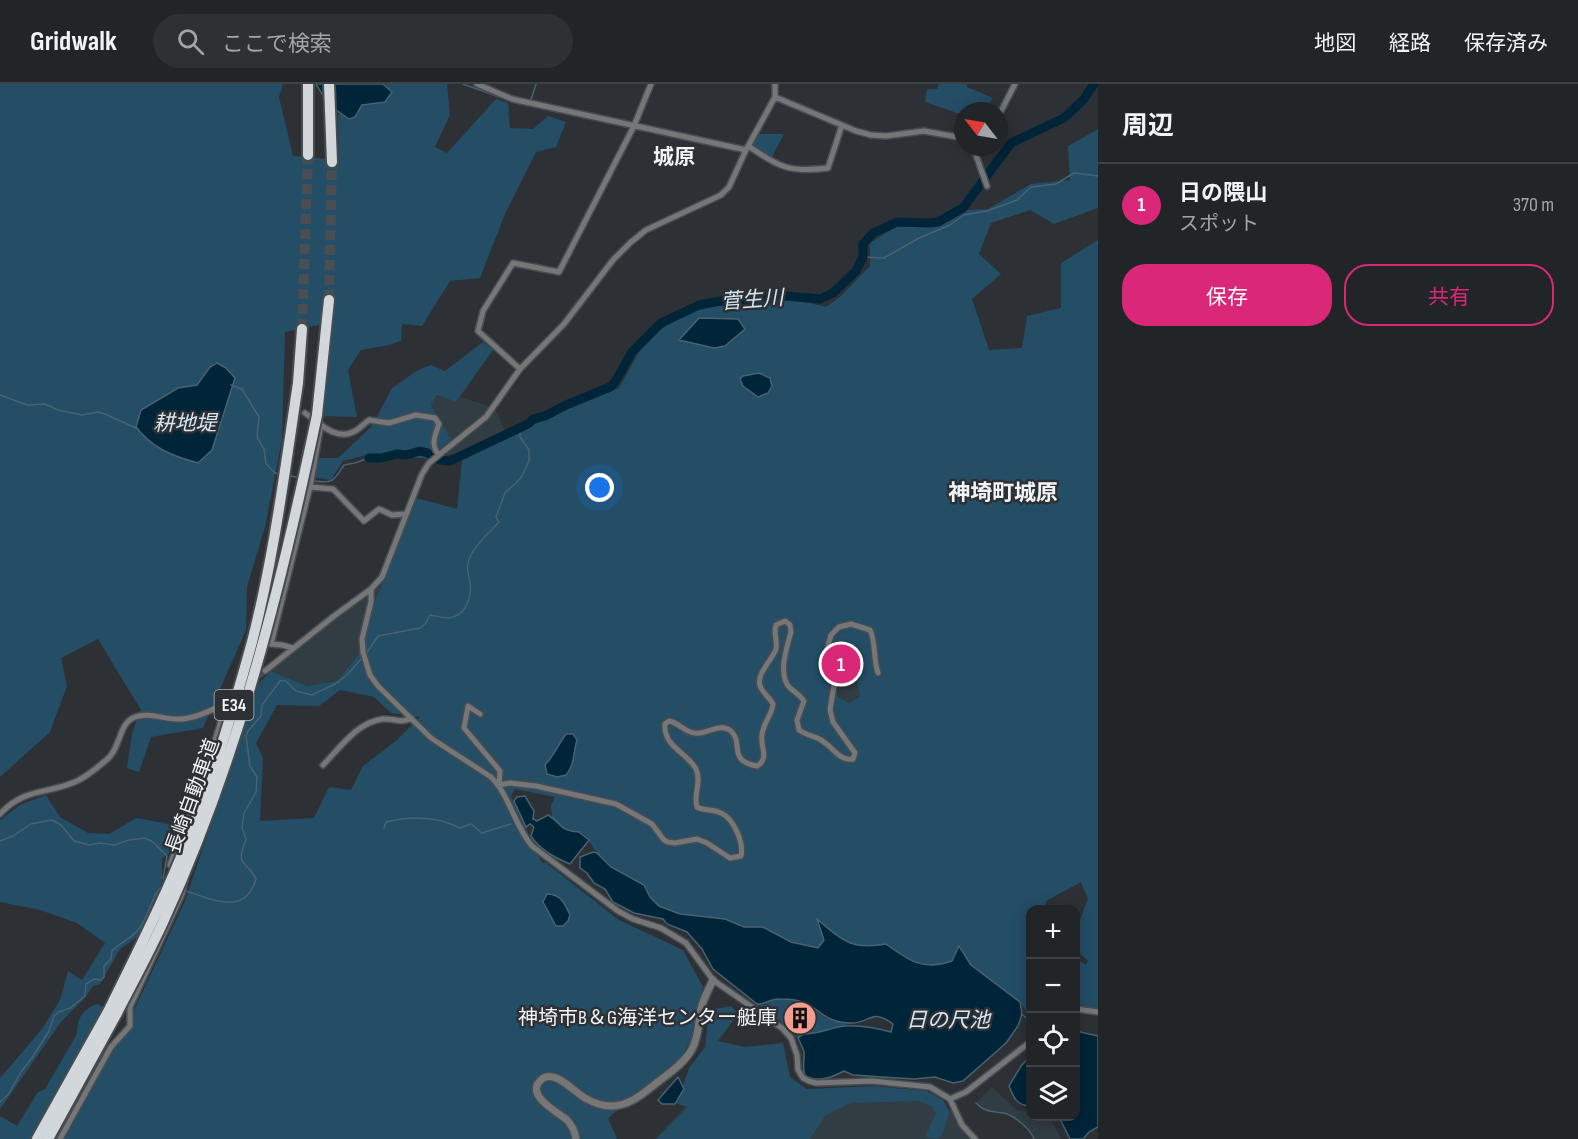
<!DOCTYPE html>
<html lang="ja">
<head>
<meta charset="utf-8">
<style>
	body { margin:0; font-family:"Sofia Sans Condensed","Noto Sans JP",sans-serif; background:#2e3134; color:#f1f3f6 }
	.controls { position:absolute; right:18px; bottom:18px; display:grid; overflow:hidden; border-radius:12px; box-shadow:0 3px 15px #0003 }
	.controls button { width:54px; height:54px; display:grid; place-items:center; padding:0; border:0; border-bottom:2px solid #3f4245; background:#222528; color:#f1f3f6; font:30px sans-serif }
	.compass { position:absolute; left:954px; top:18px; width:54px; height:54px; border-radius:50%; background:#222528; box-shadow:0 3px 15px #0003; rotate:301deg }
	.you { position:absolute; left:600px; top:404px; width:21px; height:21px; margin:-15px; border:4px solid #fff; border-radius:50%; background:#1a73e8; box-shadow:0 0 0 9px #1a73e833 }
	.badge { display:grid; place-items:center; width:39px; height:39px; border-radius:50%; background:#db2777; color:#fff; font-size:20px; font-weight:700 }
	.pin { position:absolute; translate:-50% -50%; border:3px solid #fff; box-shadow:0 2px 6px #0006 }
	.list { margin:0; padding:0; list-style:none }
	h2 { display:flex; justify-content:space-between; align-items:center; height:78px; margin:0; padding:0 24px; font-size:26px }
	h2 small { font-size:20px; font-weight:400; color:#a2a5a8 }
	.list li { display:grid; grid-template-columns:39px 1fr auto; gap:18px; align-items:center; box-sizing:border-box; height:84px; padding:0 24px; border-top:2px solid #3f4245 }
	.list b { display:block; font-size:22px; white-space:nowrap }
	.list p { margin:0; font-size:20px; white-space:nowrap; color:#a2a5a8 }
	.list em { font-size:20px; font-style:normal; color:#a2a5a8 }
	.actions { display:flex; gap:12px; padding:18px 24px }
	.actions a { flex:1; padding:14px 0; border:2px solid #db2777; border-radius:24px; text-align:center; font-size:21px; color:#db2777 }
	.actions .main { background:#db2777; color:#fff }
	.icon { flex:none; width:33px; height:33px; fill:none; stroke:currentColor; stroke-width:2; stroke-linecap:round; stroke-linejoin:round }
	.map { position:relative; flex:none; width:1098px; height:1055px; overflow:hidden }
	header { display:flex; align-items:center; gap:36px; box-sizing:border-box; height:84px; padding:0 30px; background:#222528; border-bottom:2px solid #3f4245 }
	header strong { font-size:28px }
	nav { display:flex; gap:33px; margin-inline-start:auto; font-size:21px }
	.search { width:420px; height:54px; background:#2e3134; display:flex; align-items:center; gap:15px; box-sizing:border-box; padding:0 21px; border-radius:33px; color:#a2a5a8; font-size:22px }
	main { display:flex }
	aside { flex:1; background:#222528 }
	.map>svg:first-child { display:block }
</style>
</head>
<body>
<header>
<strong>Gridwalk</strong>
<div class="search"><svg class="icon" aria-label="search" viewBox="0 0 24 24"><circle cx="10" cy="10" r="6"/><path d="M15 15l6 6"/></svg>ここで検索</div>
<nav><a>地図</a><a>経路</a><a>保存済み</a></nav>
</header>
<main>
<div class="map">
<svg width="1098" height="1055" viewBox="0 0 1098 1055">
	<rect width="100%" height="100%" fill="#2d3135"/>
	<!-- built -->
	<path fill="#313c43" d="M435,311l21,7 4,-5 35,11 10,23 -42,21 -17,4 -5,-7 9,-10 -19,-34z
		M383,496l-16,41 -2,25 -28,35 -30,5 -36,-15 23,-21z
		M833,577l19,1 8,34 -11,7 -12,-7z
		M992,1003l25,23 13,2v4l20,1 11,22h-27l-2,-6 -22,-18 -28,-5 -6,-7z
		M702,1005l145,6h73l26,16 14,-1 5,13 15,16h-325z"/>
	<!-- green -->
	<path fill="#244d66" fill-rule="evenodd" d="M0,0h283l-4,13 14,59 46,4 -1,-45 49,-31h60l3,31 -15,32 12,6 49,-54 12,4 2,25 23,1 15,-13 18,6 -10,25 -20,5 -31,62 -25,64 -30,3 -28,45 -20,-2 -1,17 -12,4 -28,5 -13,20 9,47 -36,-1 11,-94 -47,10 -3,108 -17,87 -18,60 -1,43 -43,98 -52,9 -12,35 -12,-4 5,-35 9,-23 -43,-71 -37,19 6,28 -17,46 -50,45z
		M939,0h28v3l26,11 -10,13h-20v4l-38,-13 2,-13h10z
		M1098,45v79l-44,16 -24,-14 -39,13 -12,31 22,20 -29,25 17,51 33,-2 5,-32 34,-8v-45l37,-23v769l-19,-4 -3,-12v-34l10,6 2,-4 -12,-11v-20l12,-31 -7,-17 -35,19 -1,8 -15,1v104h-2l-8,-12 -49,-37 -12,-19 -7,15c-29,10 -43,0 -66,-17 -35,6 -43,-3 -68,-24l6,20 -6,8 -27,-6 -28,-15h-19l-19,-8 -45,-5 -21,-8 -9,-9 -6,-12 -33,-18 -14,-14 -12,-18 -6,-3 -9,-1 -14,-7 -4,-7 -1,-11 4,-9 -40,-8 -4,7 31,67 3,-1 74,58 64,30 20,37 -9,47 -13,24 -73,60 9,21h-554l72,-131 50,-107 74,-218 12,-12 36,15 30,-5 28,-35 2,-25 49,-123 41,11 5,-49 102,-50 55,-22 20,-36 18,-21 42,-23 89,-10 38,9 15,-11 29,-30v-23l29,-18 35,2 34,-17 20,-1 43,-25 39,-4 -2,-34zM833,577l19,1 8,34 -11,7 -12,-7zM340,606l34,7 17,16 29,4 -23,23 -34,26 -12,24 -22,-3 -15,31 -54,3 3,-63 -7,-15 21,-38 42,1z
		M758,50h26l-13,25 -20,-14z
		M483,258l10,8 -37,52 -20,-7 -5,10 20,34 -21,20 -60,-5 -27,7 -12,19 -18,-3 5,-19h20l34,-32 20,-38 26,-18 13,-5 14,6z
		M46,711l14,22 28,16 21,1 27,-16 45,8 -11,27 -8,5v24l-22,53 -20,14 -20,35 -7,2 -8,12 -24,24 -61,87v-31l42,-49 18,-29 8,-29 14,9 23,-37 -28,-20 -37,-13 -40,-8v-82l20,-15z
		M776,914l27,4 24,17 22,4c-13,9 -31,11 -46,11l-5,4 -15,-15 -26,-19 7,1z
		M97,920l7,3 -74,132h-30v-23l17,10 21,-34 7,-3 32,-55c0,-16 5,-24 20,-30z
		M731,922l7,8 -20,27 27,6 38,-4 7,34 17,12 68,-3 52,5 16,9 7,12 -8,23 -5,4 -12,-2 11,-24 -5,-7 -13,-5 -67,2 -25,12 -16,24h-154l32,-32 -11,-3 12,-36 16,-21 4,-37z"/>
	<!-- water -->
	<path fill="#002438" stroke="#486271" stroke-width="1.5" d="M316,0h67l9,8 -7,10 -23,3 -7,12 -6,2 -21,-15z
		M699,234l39,1 7,10 -20,17 -11,2 -35,-8z
		M217,279l9,5 9,10 -23,72 -14,13c-26,-7 -46,-15 -62,-36l5,-17 37,-22 19,-3 13,-18z
		M759,289l11,5 2,8 -4,7 -10,4 -15,-11 -3,-7 3,-3z
		M566,650h7l4,6c-4,12 -2,25 -11,35l-9,2 -10,-3 -2,-9c10,-11 13,-20 21,-31z
		M525,712l9,15 -1,8 4,2 11,-6c14,8 11,16 31,17l10,8 -19,24c-15,-6 -30,-14 -39,-28l3,-9 -4,-3 -4,3 -12,-26 3,-4z
		M593,768l4,1 14,14 33,18 6,12 9,9 21,8 45,5 19,8h19l28,15 27,6 6,-8 -7,-21c26,22 34,31 69,25 23,17 37,27 66,17l7,-15 12,19 49,37 2,12 -4,12 -12,17 -43,38 -10,2 -18,-6 -21,2 -61,-4 -9,-4c-9,5 -14,7 -23,8 -24,1 -16,-12 -17,-27 -1,-4 -4,-10 -6,-14l5,-4c15,0 27,-6 41,-8 16,-1 32,2 47,6l2,-8c-23,-17 -22,0 -44,-1 -26,-1 -29,-15 -47,-21 -6,-3 -17,-3 -23,-3 -9,-1 -13,6 -22,5l-44,-35 -11,-20 -15,-17 -20,-8 -4,-5 -29,-6 -21,-11 -8,-13 -11,-6 -7,-10 -7,-5v-11z
		M547,810c14,0 18,10 23,21l-2,6 -5,5h-7l-13,-24z
		M1076,947l22,5v91l-9,5 -6,7h-13l-11,-22 17,-1z
		M1030,973v49c-14,-1 -16,-8 -21,-20l12,-20z
		M678,993l6,12 -9,15h-13l-4,-4z"/>
	<g fill="none" stroke-linecap="round" stroke-linejoin="round">
		<!-- stream -->
		<path stroke="#486271" stroke-width="1.5" d="M463,0l39,14
			M518,19l11,3 7,-22
			M863,173l21,1 35,-20 31,-13 14,-10 23,-4 30,-11 14,-13 25,-3 18,-11 24,3
			M231,301l11,4 17,28 -2,20 7,12 2,15 9,9 5,1
			M0,311l27,10 18,-1 13,6 24,5 16,-3 7,2 33,15
			M288,392l10,1
			M314,397c20,3 20,-1 30,-16l11,-2 14,-5
			M366,570l12,-18 42,-8 6,-5 4,-8c6,1 12,3 19,3 17,-2 23,-21 21,-36 -1,-7 -4,-12 -2,-19 4,-16 20,-29 31,-41l-3,-5 9,-24 16,-15 8,-17v-11l-9,-13v-9
			M384,744l2,-6c24,-6 51,-6 74,6l11,-4 11,9 29,-9
			M0,757l13,-5 18,-12 21,-4 9,5 13,16 15,4 11,-2 14,2 15,-5 16,-2 8,4 14,14 -4,22 3,3
			M186,807c26,8 59,26 70,-12 -11,-22 -21,-10 -10,-40l-4,-11 2,-15 12,-21 1,-15 -7,-11 -4,-30 2,-5 13,-15 1,-11 18,-24h6l10,10 16,4 23,-11 12,-9 16,-18
			M1021,930l9,6
			M0,1018l8,-7 13,-23 11,-14 17,-27 5,-15 5,-4 11,-4 15,-12 1,-12 8,-5 7,1 3,-3v-11l7,-7 1,-8c9,-10 22,-13 29,-25 9,-14 11,-32 23,-42
			M976,1019c9,10 19,8 31,11 9,3 24,16 27,25"/>
		<!-- river -->
		<path stroke="#002438" stroke-width="9" d="M369,374h12l16,-4 9,1 14,-4 8,2 12,7 10,1 78,-37 5,-5 12,-3 21,-11 44,-18 5,-5 17,-30 29,-29 38,-18 22,-4 26,-1 27,-5 46,4 13,-6 23,-22 7,-14v-13l10,-11 24,-11 32,1 9,-1 25,-14 48,-65 53,-25 20,-19 10,-15"/>
		<!-- minor-tunnel -->
		<path stroke="#4a4e52" stroke-width="5" stroke-dasharray="5 2.5" stroke-linecap="butt" d="M253,598l12,-11"/>
		<!-- motorway-tunnel -->
		<path stroke="#4a4e52" stroke-width="10" stroke-dasharray="10 5" stroke-linecap="butt" d="M329,216l3,-138
			M302,245l6,-174"/>
		<!-- minor casing -->
		<g stroke="#484c50" stroke-width="8">
			<path id="minor" d="M477,0l35,15 234,51
				M775,13l81,34 15,4 15,1 38,-5 39,7
				M999,31l16,-31
				M748,62c32,21 41,27 80,22l14,-43
				M973,63l14,39
				M520,285l-42,-38 5,-20 30,-48 46,9 75,-146 17,-42
				M305,329c13,9 31,28 48,19 7,-3 10,-8 16,-12l20,3 27,-8 19,3 4,6c-4,12 -9,21 0,31
				M310,403l11,-63
				M371,505v13l-9,37 1,13 7,23 8,11 53,52 60,39c19,19 23,48 41,69l86,65 15,8 28,9 25,15 27,37 69,48 9,10 6,17 1,15 5,8 6,3 7,2 56,-2 58,6 20,12 12,26 13,14
				M293,564l-11,-3 -11,-1 39,-157 23,2 31,32 15,-12 13,6 14,-1
				M265,587l69,-55 37,-27 11,-12 40,-103 7,-11 57,-46 34,-48 44,-45 49,-64 17,-17 16,-13 75,-35 8,-8 17,-37 29,-53v-13
				M480,630l-12,-8 -4,22 36,43 -1,14
				M205,663l10,-4
				M323,681c17,-17 34,-43 60,-46 10,-1 18,5 28,-1
				M499,701l11,-2 26,3 80,18 36,20 12,16 4,2 7,1 22,-4 10,4 23,15 11,-2c3,-13 -7,-37 -20,-43 -8,-4 -17,-2 -24,-6 -4,-12 5,-26 -1,-38 -8,-16 -33,-22 -31,-45l4,-3c11,2 18,14 30,12 11,-1 23,-10 32,-2 13,12 -4,30 26,35 13,-8 3,-18 5,-31 1,-12 10,-20 11,-31 -3,-6 -9,-10 -12,-16 -7,-13 11,-27 15,-39 2,-8 -3,-15 0,-24l9,-4 5,4 1,7c-4,15 -14,43 -1,56 6,5 9,6 14,13l-7,19 2,10c7,5 15,6 22,10 11,6 19,22 32,19l2,-6 -22,-31 -3,-12 4,-25 -6,-39 3,-11 8,-8 12,-3 19,6c6,12 3,28 8,43
				M0,730c26,-28 50,-19 79,-34 9,-5 18,-12 26,-19 16,-11 13,-38 30,-44 13,-5 28,2 41,2 18,1 37,-9 52,-18
				M176,785l-6,-4 30,-77 27,-86
				M1076,925l22,3
				M950,1015l16,-7 64,-50
				M60,1055l51,-92 19,-21v-19l52,-113 4,-18"/>
		</g>
		<!-- tertiary casing -->
		<g stroke="#484c50" stroke-width="10">
			<path id="tertiary" d="M576,1055c-1,-7 -5,-15 -10,-20 -9,-7 -43,-25 -24,-40 13,-10 32,13 43,19 7,4 18,8 26,8 19,0 34,-14 48,-25 12,-9 26,-19 33,-32 7,-12 6,-26 9,-40 2,-10 8,-20 12,-29"/>
		</g>
		<!-- motorway casing -->
		<g stroke="#484c50" stroke-width="14">
			<path id="motorway" d="M308,0v71
				M329,0l3,78
				M298,299l4,-54
				M317,331l12,-115
				M37,1055l72,-129
				M48,1055l69,-126"/>
		</g>
		<!-- minor -->
		<use href="#minor" stroke="#747678" stroke-width="5"/>
		<!-- tertiary -->
		<use href="#tertiary" stroke="#747678" stroke-width="7"/>
		<!-- motorway -->
		<use href="#motorway" stroke="#d1d7db" stroke-width="10"/>
		<!-- motorway-bridge casing -->
		<g stroke="#484c50" stroke-width="14" stroke-linecap="butt">
			<path id="motorway-bridge" d="M109,926c28,-57 57,-114 80,-173 25,-64 45,-129 63,-195 22,-85 33,-173 46,-259
				M117,929c16,-31 33,-62 47,-93 74,-161 117,-333 153,-505"/>
		</g>
		<!-- motorway-bridge -->
		<use href="#motorway-bridge" stroke="#d1d7db" stroke-width="10"/>
	</g>
	<!-- icons -->
	<defs>
		<g id="building-disc" transform="scale(1.725)"><circle r="9.5" fill="#f59c90" stroke="#2d3135"/><path d="M-4-6H4V6H1V3H-1V6H-4ZM-2.5-4.3h1.7v1.8h-1.7ZM.8-4.3h1.7v1.8H.8ZM-2.5-1h1.7V.8h-1.7ZM.8-1h1.7V.8H.8Z" fill="#111"/></g>
	</defs>
	<g fill-rule="evenodd">
		<use href="#building-disc" x="800" y="934"/>
	</g>
	<g text-anchor="middle" dominant-baseline="central" stroke-width="5" stroke-linejoin="round" paint-order="stroke">
		<!-- shield labels -->
		<rect fill="#2d3135" stroke="#b6babc" stroke-width="1.5" x="214.5" y="606" width="39" height="30" rx="4.5"/>
		<g font-size="18" font-weight="bold" fill="#f1f4f6">
			<text x="234" y="621">E34</text>
		</g>
		<!-- street labels -->
		<g font-size="20" fill="#f1f4f6" stroke="#2d3135">
			<text transform="translate(193 712) rotate(-70)">長崎自動車道</text>
		</g>
		<!-- poi labels -->
		<g font-size="20" fill="#f1f4f6" stroke="#2d3135" text-anchor="end">
			<text x="777" y="934">神埼市B＆G海洋センター艇庫</text>
		</g>
		<!-- neighbourhood labels -->
		<g font-size="21" font-weight="bold" fill="#f1f4f6" stroke="#2d3135">
			<text x="674" y="73">城原</text>
		</g>
		<!-- water labels -->
		<g font-size="21" font-style="italic" fill="#d6e7f3" stroke="#2d3135">
			<text transform="translate(752 216) rotate(-4)">菅生川</text>
			<text x="185" y="339">耕地堤</text>
			<text x="948" y="936">日の尺池</text>
		</g>
		<!-- quarter labels -->
		<g font-size="22" font-weight="bold" fill="#f1f4f6" stroke="#2d3135">
			<text x="1003" y="409">神埼町城原</text>
		</g>
	</g>
</svg>
<div class="controls">
<button>+</button>
<button>−</button>
<button><svg class="icon" aria-label="locate" viewBox="0 0 24 24"><circle cx="12" cy="12" r="6"/><path d="M12 2v4M12 18v4M2 12h4M18 12h4"/></svg></button>
<button><svg class="icon" aria-label="layers" viewBox="0 0 24 24"><path d="M12 4l9 5-9 5-9-5zM3 14l9 5 9-5"/></svg></button>
</div>
<svg class="compass" viewBox="-18 -18 36 36"><path d="M0-13l5 13h-10z" fill="#e53935"/><path d="M0 13l5-13h-10z" fill="#a2a5a8"/></svg>
<div class="you"></div>
<div class="pin badge" style="left:841px;top:580px">1</div>
</div>
<aside>
<h2>周辺<small></small></h2>
<ul class="list">
<li><span class="badge">1</span><div><b>日の隈山</b><p>スポット</p></div><em>370 m</em></li>
</ul>
<div class="actions"><a class="main">保存</a><a>共有</a></div>
</aside>
</main>
</body>
</html>
